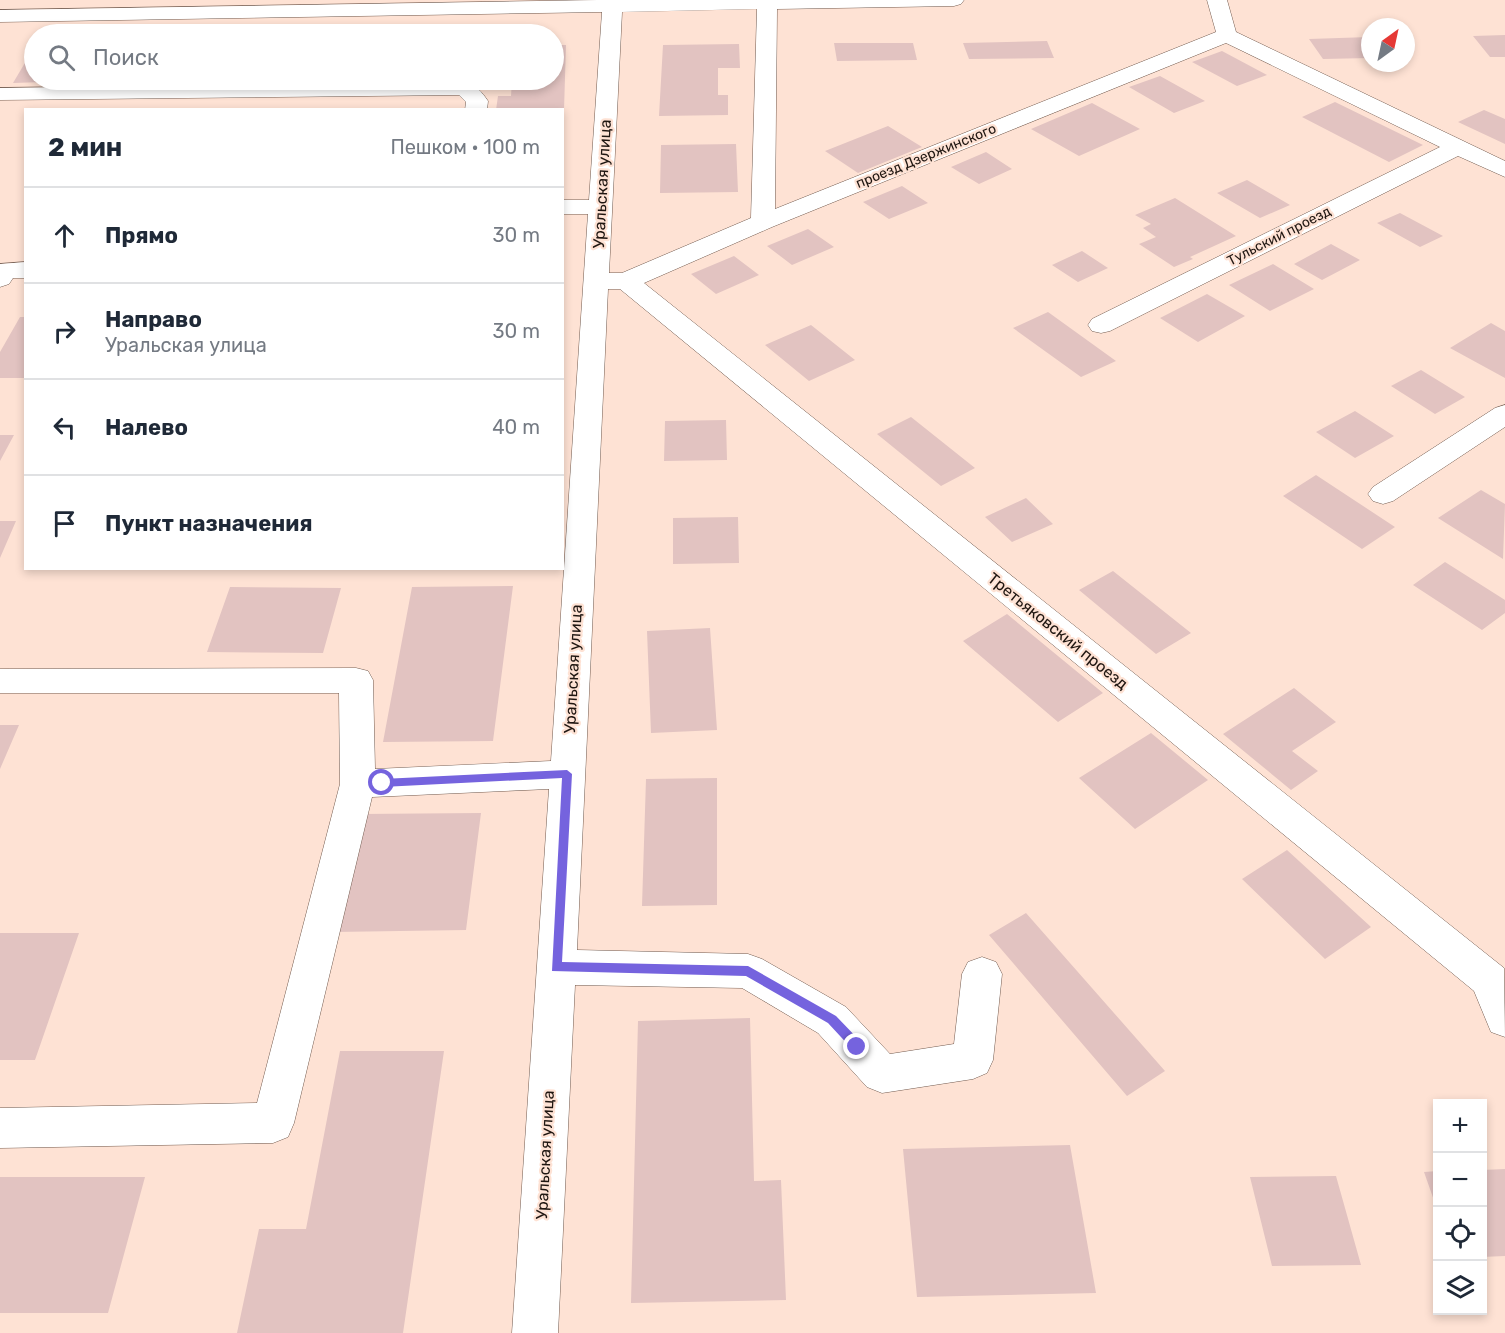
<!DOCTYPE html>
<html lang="ru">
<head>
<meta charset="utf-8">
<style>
	body { margin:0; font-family:Rubik,sans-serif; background:#f6f6f7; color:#1f2937 }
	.controls { position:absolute; right:18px; bottom:18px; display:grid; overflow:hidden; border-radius:0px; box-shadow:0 3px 9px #0003 }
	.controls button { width:54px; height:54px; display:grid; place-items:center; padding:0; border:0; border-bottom:2px solid #e0e1e3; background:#fff; color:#1f2937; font:30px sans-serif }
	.compass { position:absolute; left:1361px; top:18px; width:54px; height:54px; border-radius:50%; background:#fff; box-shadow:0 3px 9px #0003; rotate:33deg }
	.stop { position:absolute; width:18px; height:18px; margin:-14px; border:4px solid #7563de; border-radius:50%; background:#fff }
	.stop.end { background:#7563de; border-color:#fff; box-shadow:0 2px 6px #0008 }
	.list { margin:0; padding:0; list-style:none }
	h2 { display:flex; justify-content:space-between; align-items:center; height:78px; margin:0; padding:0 24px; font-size:26px }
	h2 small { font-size:20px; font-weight:400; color:#747a83 }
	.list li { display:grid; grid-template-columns:39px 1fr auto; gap:18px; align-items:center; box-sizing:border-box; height:96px; padding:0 24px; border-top:2px solid #e0e1e3 }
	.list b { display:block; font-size:22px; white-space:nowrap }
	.list p { margin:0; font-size:20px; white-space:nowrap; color:#747a83 }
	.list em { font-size:20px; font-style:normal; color:#747a83 }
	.icon { flex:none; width:33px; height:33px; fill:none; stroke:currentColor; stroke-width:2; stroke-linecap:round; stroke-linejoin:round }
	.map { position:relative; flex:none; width:1505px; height:1333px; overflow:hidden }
	.search { position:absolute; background:#fff; box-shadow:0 3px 9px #0003; left:24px; top:24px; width:540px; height:66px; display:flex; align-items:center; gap:15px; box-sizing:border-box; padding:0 21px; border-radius:33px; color:#747a83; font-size:22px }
	.panel { position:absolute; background:#fff; box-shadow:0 3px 9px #0003; left:24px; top:108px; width:540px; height:462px; border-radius:0px }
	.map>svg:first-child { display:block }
</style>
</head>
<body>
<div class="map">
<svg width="1505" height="1333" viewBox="0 0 1505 1333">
	<rect width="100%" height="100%" fill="#fee2d4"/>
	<!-- building -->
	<path fill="#e2c3c1" d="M1505,35v22h-15l-17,-21z
		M1370,37v21l-47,1 -14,-20z
		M1047,41l7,17 -85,1 -6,-16z
		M834,43h79l4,17 -80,1z
		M739,44l1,24h-22v27h10v20l-69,1 4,-71z
		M554,45h12l-2,65h-68l2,-14h13l1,-16h42z
		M32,51h2v29l40,1 -61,2z
		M1222,51l45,24 -30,11 -45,-24z
		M1160,76l45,25 -31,12 -45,-26z
		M1335,102l88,43 -34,17 -87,-45z
		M1092,103l48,26 -61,27 -48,-27z
		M1484,110l21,9v25l-47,-22z
		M888,126l34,21 -64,26 -33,-22z
		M736,144l2,48 -78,1 1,-48z
		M986,152l26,17 -33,15 -28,-17z
		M1247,180l43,25 -30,13 -43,-25z
		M902,186l26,17 -39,16 -26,-17z
		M1175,198l61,38 -46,21 3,2 -19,8 -35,-23 17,-7 -13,-9 8,-4 -16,-9z
		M1400,213l43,23 -23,11 -43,-24z
		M808,229l26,18 -42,18 -25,-19z
		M1331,244l29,16 -38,20 -28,-16z
		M1082,251l26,17 -30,14 -26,-17z
		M734,256l25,19 -43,19 -25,-20z
		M1273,264l41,25 -44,22 -41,-26z
		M1207,294l38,22 -47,26 -38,-24z
		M1048,312l68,49 -35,16 -68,-49z
		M20,317h6v61h-26v-26z
		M1491,323l14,8v47l-55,-30z
		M811,325l44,35 -46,21 -44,-36z
		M1421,370l44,27 -30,17 -44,-28z
		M1355,411l39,25 -39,22 -39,-26z
		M911,417l64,51 -34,18 -64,-52z
		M726,420l1,40 -63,1 1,-40z
		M0,435h14l-14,26z
		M1316,475l79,52 -33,22 -79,-53z
		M1481,490l24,14 -2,55 -65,-41z
		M1026,498l27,26 -41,18 -27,-25z
		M738,517l1,46 -66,1v-46z
		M0,521h16l-16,37z
		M1445,562l60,38v13l-23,17 -69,-45z
		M1113,571l78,62 -35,21 -77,-64z
		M513,586l-20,155 -110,1 29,-155z
		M230,587l111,1 -18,65 -116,-1z
		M1007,614l96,79 -45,29 -95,-81z
		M710,628l7,102 -66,3 -4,-102z
		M1294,688l42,34 -44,29 26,20 -27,19 -68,-56z
		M0,725h19l-19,44z
		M1151,733l57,47 -73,49 -56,-51z
		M717,778v127l-75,1 4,-127z
		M481,813l-15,117 -132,2 26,-118z
		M1287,850l84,77 -46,32 -83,-80z
		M1026,913l139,158 -38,25 -138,-161z
		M0,933h79l-44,127h-35z
		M750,1018l4,163 27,-1 5,120 -155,3 7,-282z
		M340,1051h104l-41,282h-166l22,-104h47z
		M1070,1145l26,148 -179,4 -14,-148z
		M1505,1169v87l-23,1v-87z
		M1438,1171v38h-1l-13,-37z
		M1336,1176l25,89 -89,1 -22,-89z
		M0,1177h145l-37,136h-108z"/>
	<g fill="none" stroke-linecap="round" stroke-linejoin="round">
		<!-- minor casing -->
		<g stroke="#735c50" stroke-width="1">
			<path id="minor" d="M598,0h366l-3,4 -7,2 -177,3 -2,200 441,-177 -9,-32h20l9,32 269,129v16l-47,-21 -348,175 -9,2 -9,-2 -4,-6 4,-6 348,-172 -214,-104 -454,184 -128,56 860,685 1,69 -14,-5 -17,-41 -854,-702h-12l-31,661 171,4 14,5 84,48 44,47 64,-10 8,-70 6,-12 14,-5 14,5 6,12 -9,86 -6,13 -14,6 -91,14 -15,-6 -49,-54 -76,-45 -167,-3 -17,348h-46l37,-544 -177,8 -78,326 -6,14 -15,6 -273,5v-40l257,-5 83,-319 -1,-91h-339v-24l356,-1 12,3 5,9 2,89 176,-8 37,-547h-26v-14h27l13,-188 -602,10v-12zM757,9l-6,209 -129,55h-13l13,-261z
				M465,82c10,2 17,10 23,19l-1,9h-22l1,-8 -7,-7 -459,5v-12z
				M26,262v16h-13l-4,6 -9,3v-23z
				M1505,405v22l-112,74 -10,3 -10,-3 -5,-7 5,-7 122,-79z"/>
		</g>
		<!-- minor -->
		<use href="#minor" fill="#fff" fill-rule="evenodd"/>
	</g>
	<!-- route -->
	<path fill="#7563de" d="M567,770l5,4 -10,188 186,4 88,50 26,27v7h-9l-25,-27 -82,-47 -194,-5 10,-193 -180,9 -6,-4 6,-4z"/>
	<g text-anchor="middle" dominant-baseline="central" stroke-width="4.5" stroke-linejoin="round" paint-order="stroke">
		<!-- far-street labels -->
		<g font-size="14" fill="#1f1611" stroke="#fee2d4">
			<text transform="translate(926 156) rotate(-22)">проезд Дзержинского</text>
			<text transform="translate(1279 236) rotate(-27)">Тульский проезд</text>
		</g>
		<!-- street labels -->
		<g font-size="16" fill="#1f1611" stroke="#fee2d4">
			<text transform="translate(602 184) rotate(-87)">Уральская улица</text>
			<text transform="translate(1058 631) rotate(39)">Третьяковский проезд</text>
			<text transform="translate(573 669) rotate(-87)">Уральская улица</text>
			<text transform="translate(545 1155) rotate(-87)">Уральская улица</text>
		</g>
	</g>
</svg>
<div class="controls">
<button>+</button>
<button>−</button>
<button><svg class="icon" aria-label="locate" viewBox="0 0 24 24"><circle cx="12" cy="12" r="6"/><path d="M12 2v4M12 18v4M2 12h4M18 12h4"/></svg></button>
<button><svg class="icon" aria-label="layers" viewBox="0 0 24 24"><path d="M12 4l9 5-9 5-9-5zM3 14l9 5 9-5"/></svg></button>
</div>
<svg class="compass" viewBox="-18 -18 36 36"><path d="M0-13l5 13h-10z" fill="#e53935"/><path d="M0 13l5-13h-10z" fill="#747a83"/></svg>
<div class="stop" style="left:382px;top:783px"></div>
<div class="stop end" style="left:857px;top:1047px"></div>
<div class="search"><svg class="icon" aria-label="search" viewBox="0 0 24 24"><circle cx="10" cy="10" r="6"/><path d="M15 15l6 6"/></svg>Поиск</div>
<section class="panel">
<h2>2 мин<small>Пешком · 100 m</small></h2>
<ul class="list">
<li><svg class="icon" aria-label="ahead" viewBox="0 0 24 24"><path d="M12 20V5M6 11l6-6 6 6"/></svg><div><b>Прямо</b></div><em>30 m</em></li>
<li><svg class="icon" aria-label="right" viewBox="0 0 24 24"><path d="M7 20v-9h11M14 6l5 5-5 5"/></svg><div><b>Направо</b><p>Уральская улица</p></div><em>30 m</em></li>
<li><svg class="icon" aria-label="left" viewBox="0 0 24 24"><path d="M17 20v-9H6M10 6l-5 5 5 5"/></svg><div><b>Налево</b></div><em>40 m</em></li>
<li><svg class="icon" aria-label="arrive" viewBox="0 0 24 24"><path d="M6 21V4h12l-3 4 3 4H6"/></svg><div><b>Пункт назначения</b></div></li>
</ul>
</section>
</div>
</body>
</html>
